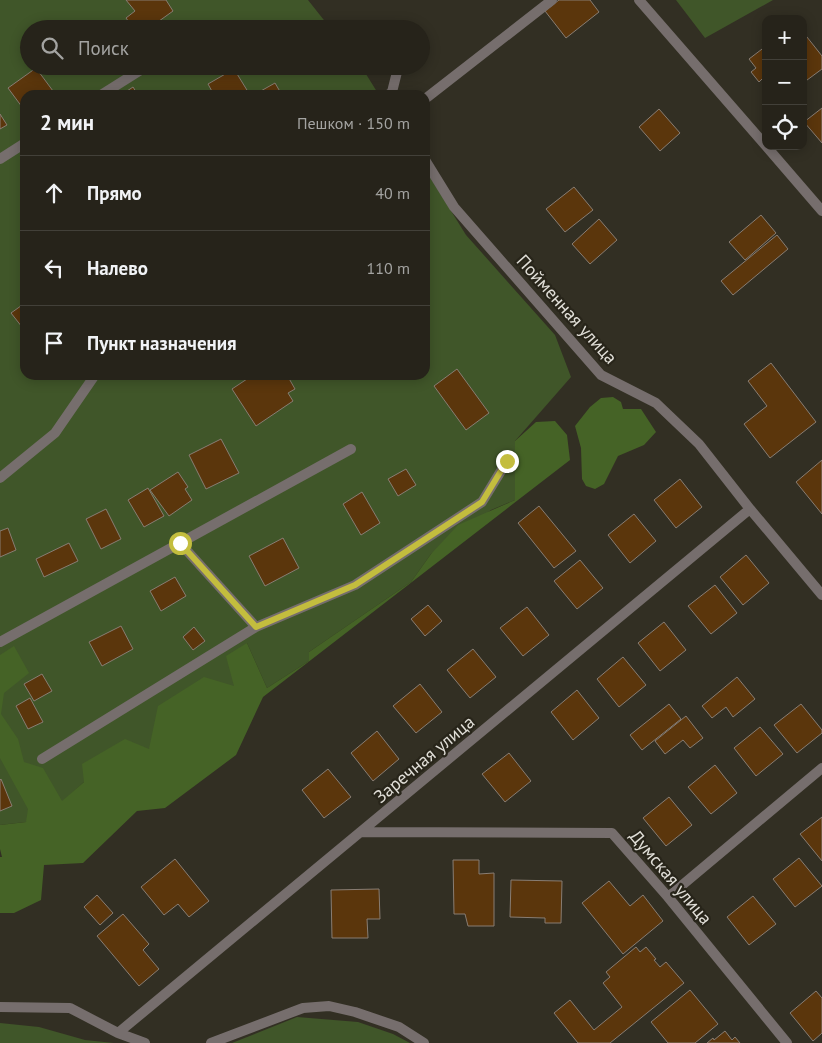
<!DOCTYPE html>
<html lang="ru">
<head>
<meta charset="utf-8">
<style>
	body { margin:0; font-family:"PT Sans",sans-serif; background:#2e2b23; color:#f1f3f6 }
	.controls { position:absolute; right:15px; top:15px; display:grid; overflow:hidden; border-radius:10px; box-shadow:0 2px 12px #0003 }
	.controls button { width:45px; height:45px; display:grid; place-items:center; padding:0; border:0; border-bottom:1px solid #424039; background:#26231a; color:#f1f3f6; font:25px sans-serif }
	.stop { position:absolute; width:15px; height:15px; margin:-11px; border:4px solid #c3bd3e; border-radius:50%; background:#fff }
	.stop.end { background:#c3bd3e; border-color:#fff; box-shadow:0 1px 5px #0008 }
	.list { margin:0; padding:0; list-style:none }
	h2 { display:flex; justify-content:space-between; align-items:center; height:65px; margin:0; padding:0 20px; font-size:21px }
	h2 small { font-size:16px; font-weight:400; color:#a4a4a2 }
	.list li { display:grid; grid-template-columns:32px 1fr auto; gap:15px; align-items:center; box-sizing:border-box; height:75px; padding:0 20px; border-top:1px solid #424039 }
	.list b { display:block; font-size:19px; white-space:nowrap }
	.list em { font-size:16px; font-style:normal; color:#a4a4a2 }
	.icon { flex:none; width:28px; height:28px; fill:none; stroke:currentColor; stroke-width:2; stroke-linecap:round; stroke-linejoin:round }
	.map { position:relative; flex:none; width:822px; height:1043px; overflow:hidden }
	.search { position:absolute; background:#26231a; box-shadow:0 2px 12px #0003; left:20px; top:20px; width:410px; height:55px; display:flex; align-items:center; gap:12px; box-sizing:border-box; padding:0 18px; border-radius:28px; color:#a4a4a2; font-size:19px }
	.panel { position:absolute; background:#26231a; box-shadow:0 2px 12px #0003; left:20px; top:90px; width:410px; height:290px; border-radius:15px }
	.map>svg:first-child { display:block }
</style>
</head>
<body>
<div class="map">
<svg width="822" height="1043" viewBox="0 0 822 1043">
	<rect width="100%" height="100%" fill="#322f23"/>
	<!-- green -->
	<path fill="#405629" d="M0,0h308l23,29h-302v37h332l18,29h-354v280h400v-206l41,66 89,100 16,42 -56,64v59l-24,10 -60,44 -20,28 -102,70v9l-42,27 -20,-45 -13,43 -85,63 -65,33 -22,20 -36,20 -26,3z
		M676,0h97l-68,38z
		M297,1017l61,5 35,12 17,9h-178z
		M0,1023l39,4 46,13 29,3h-114z"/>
	<!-- forest -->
	<path fill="#456326" d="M613,397l8,5 2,7h18l15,23 -12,13 -26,11 -14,28 -9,5 -9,-3 -4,-7 -1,-31 -6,-22 15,-19 11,-9z
		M555,421l12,14 3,25 -307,237 -27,58 -71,53 -28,3 -54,52 -39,2 -3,35 -27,13h-14v-56h2l-2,-8v-24l26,-3 2,-13 -28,-51v-103l14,-9 15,27 -25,20 -3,21 17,25 6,23 19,6 19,33 22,-19 -2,-18 43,-25 24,10 9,-43 46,-29 30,9 -8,-30 21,-13 20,45 42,-27v-9l102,-70 20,-28 27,-29 57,-25v-59l21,-19z"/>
	<!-- building -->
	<path fill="#5b360c" stroke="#887d73" d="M126,0h40l7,11 -25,18h-14l-8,-11 9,-7z
		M559,0h31l9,12 -33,26 -21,-27z
		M803,32l19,24v13l-19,14z
		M766,46v35l-3,-3 -4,4 -8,-10 5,-4 -7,-9z
		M83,66h13l-8,7z
		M36,68l17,23 -5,4h-23v16l-17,-23z
		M234,69l16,26h-36l-6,-11z
		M275,83l7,12h-21l-2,-3z
		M133,87l5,8h-17z
		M822,108v35l-18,-21z
		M659,109l21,24 -20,18 -21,-24z
		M0,114l7,11 -7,4z
		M574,187l19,23 -28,22 -19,-23z
		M761,215l15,18 -31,27 -16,-18z
		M599,219l18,21 -27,24 -18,-20z
		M777,235l11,14 -55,46 -12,-14z
		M25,303v22l-3,2 -11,-14z
		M771,363l45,59 -46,36 -26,-34 23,-18 -19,-25z
		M457,369l32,44 -23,17 -32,-44z
		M253,375h34l8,14 -7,4 5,8 -37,25 -24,-37z
		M221,439l18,34 -33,16 -17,-34z
		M822,460v54l-26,-32z
		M406,469l10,16 -18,11 -10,-17z
		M178,472l10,15 -3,2 7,11 -23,16 -19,-26z
		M680,479l22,28 -26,21 -22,-28z
		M148,488l16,28 -20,11 -16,-27z
		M362,492l18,31 -19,12 -18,-31z
		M539,506l37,45 -22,17 -36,-45z
		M106,509l15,30 -20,10 -15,-30z
		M634,514l22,27 -26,22 -22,-28z
		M8,528l8,22 -16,7v-26z
		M283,538l16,30 -34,18 -16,-30z
		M69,543l9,18 -34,16 -8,-18z
		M746,555l23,28 -26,22 -23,-28z
		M580,560l23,28 -26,21 -23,-28z
		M175,577l11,19 -25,15 -11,-20z
		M715,585l22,28 -26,21 -23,-28z
		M428,605l14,16 -17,15 -14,-17z
		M527,607l22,28 -26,21 -23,-28z
		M664,622l22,28 -26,21 -22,-28z
		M121,626l12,23 -31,17 -13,-24z
		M194,627l11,14 -12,9 -10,-13z
		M473,649l23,28 -26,21 -23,-28z
		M623,657l23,28 -27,22 -22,-28z
		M42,674l10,17 -18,10 -10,-17z
		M737,677l18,22 -22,18 -7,-10 -14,11 -10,-12z
		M420,684l22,28 -26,21 -23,-27z
		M577,690l22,28 -26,22 -22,-28z
		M30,698l13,24 -15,7 -12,-23z
		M669,704l12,15 -39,31 -12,-15z
		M801,704l21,26v3l-25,20 -23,-28z
		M686,716l17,22 -13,10 -7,-8 -18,14 -10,-13z
		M760,727l23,27 -27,22 -22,-28z
		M377,731l22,28 -26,22 -22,-28z
		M509,753l22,28 -26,21 -23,-28z
		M715,765l22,28 -26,21 -23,-27z
		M328,769l23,28 -27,21 -22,-28z
		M1,779l11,27 -12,5v-31z
		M669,797l23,28 -26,21 -23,-28z
		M822,817v44l-22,-27z
		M799,858l23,28 -27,21 -22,-28z
		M175,859l34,42 -20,16 -11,-13 -14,11 -23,-28z
		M453,860h26v14l15,-1v53h-26l-3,-12h-11z
		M511,880l51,1 -1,42h-16v-5l-35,-1z
		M609,881l21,25 13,-11 20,26 -40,33 -41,-51z
		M379,889l1,30h-13l1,19h-36l-1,-48z
		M97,895l16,18 -13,12 -16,-18z
		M753,896l23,28 -27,21 -22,-28z
		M123,914l26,30 -6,6 16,19 -20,17 -42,-50z
		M636,947l4,5 6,-5 10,12 -2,1 6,7 6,-5 18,21 -74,60h-32l-24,-30 16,-13 24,30 28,-23 -19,-24 7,-6 -4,-5z
		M690,990l28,34 -23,19h-27l-17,-21z
		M816,991l6,7v35l-9,8 -23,-28z
		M725,1031l7,9 3,-3 5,6h-33l6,-5 1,2z"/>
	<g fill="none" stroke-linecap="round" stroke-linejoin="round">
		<!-- minor -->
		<path stroke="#766e6d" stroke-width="10" d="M639,0l127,146
			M101,95l46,-29
			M388,95l4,-3 6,-24
			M425,99l127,-99
			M766,146l56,65
			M0,159l25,-16
			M425,160l29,47 147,168 55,28 43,41 51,65 72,86
			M0,478l55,-45 40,-58
			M180,543l76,84
			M0,642l351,-193
			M42,759l214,-132 99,-42 127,-83 25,-41
			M361,832l251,1 56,64 119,146
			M668,897l154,-129
			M0,1007l70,1 48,25 27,10
			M118,1033l632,-524
			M211,1043l92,-35 26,-2 26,6 44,15 25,16"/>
	</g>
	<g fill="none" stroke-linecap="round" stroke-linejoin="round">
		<!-- route -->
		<path stroke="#c3bd3e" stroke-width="6" d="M180,543l76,84 99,-42 127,-83 25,-41"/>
	</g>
	<g text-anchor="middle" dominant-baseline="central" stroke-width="4.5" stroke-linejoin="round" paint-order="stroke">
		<!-- street labels -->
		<g font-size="18" fill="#e1dfd8" stroke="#28251a">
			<text transform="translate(567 309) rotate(48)">Пойменная улица</text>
			<text transform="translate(424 759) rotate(-40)">Заречная улица</text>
			<text transform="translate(671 877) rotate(50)">Думская улица</text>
		</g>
	</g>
</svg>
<div class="controls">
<button>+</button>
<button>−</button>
<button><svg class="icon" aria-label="locate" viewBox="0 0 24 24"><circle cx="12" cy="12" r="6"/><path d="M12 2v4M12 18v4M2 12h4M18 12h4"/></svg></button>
</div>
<div class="stop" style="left:180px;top:543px"></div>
<div class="stop end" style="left:507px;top:461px"></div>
<div class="search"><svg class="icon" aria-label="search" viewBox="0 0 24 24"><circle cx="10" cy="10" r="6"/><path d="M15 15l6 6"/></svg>Поиск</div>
<section class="panel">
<h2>2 мин<small>Пешком · 150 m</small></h2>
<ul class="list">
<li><svg class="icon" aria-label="ahead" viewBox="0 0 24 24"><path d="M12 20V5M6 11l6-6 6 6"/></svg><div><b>Прямо</b></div><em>40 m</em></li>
<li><svg class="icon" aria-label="left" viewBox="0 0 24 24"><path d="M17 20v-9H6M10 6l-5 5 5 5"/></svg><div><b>Налево</b></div><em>110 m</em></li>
<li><svg class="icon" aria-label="arrive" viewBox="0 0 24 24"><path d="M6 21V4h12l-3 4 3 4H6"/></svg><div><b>Пункт назначения</b></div></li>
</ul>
</section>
</div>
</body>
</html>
